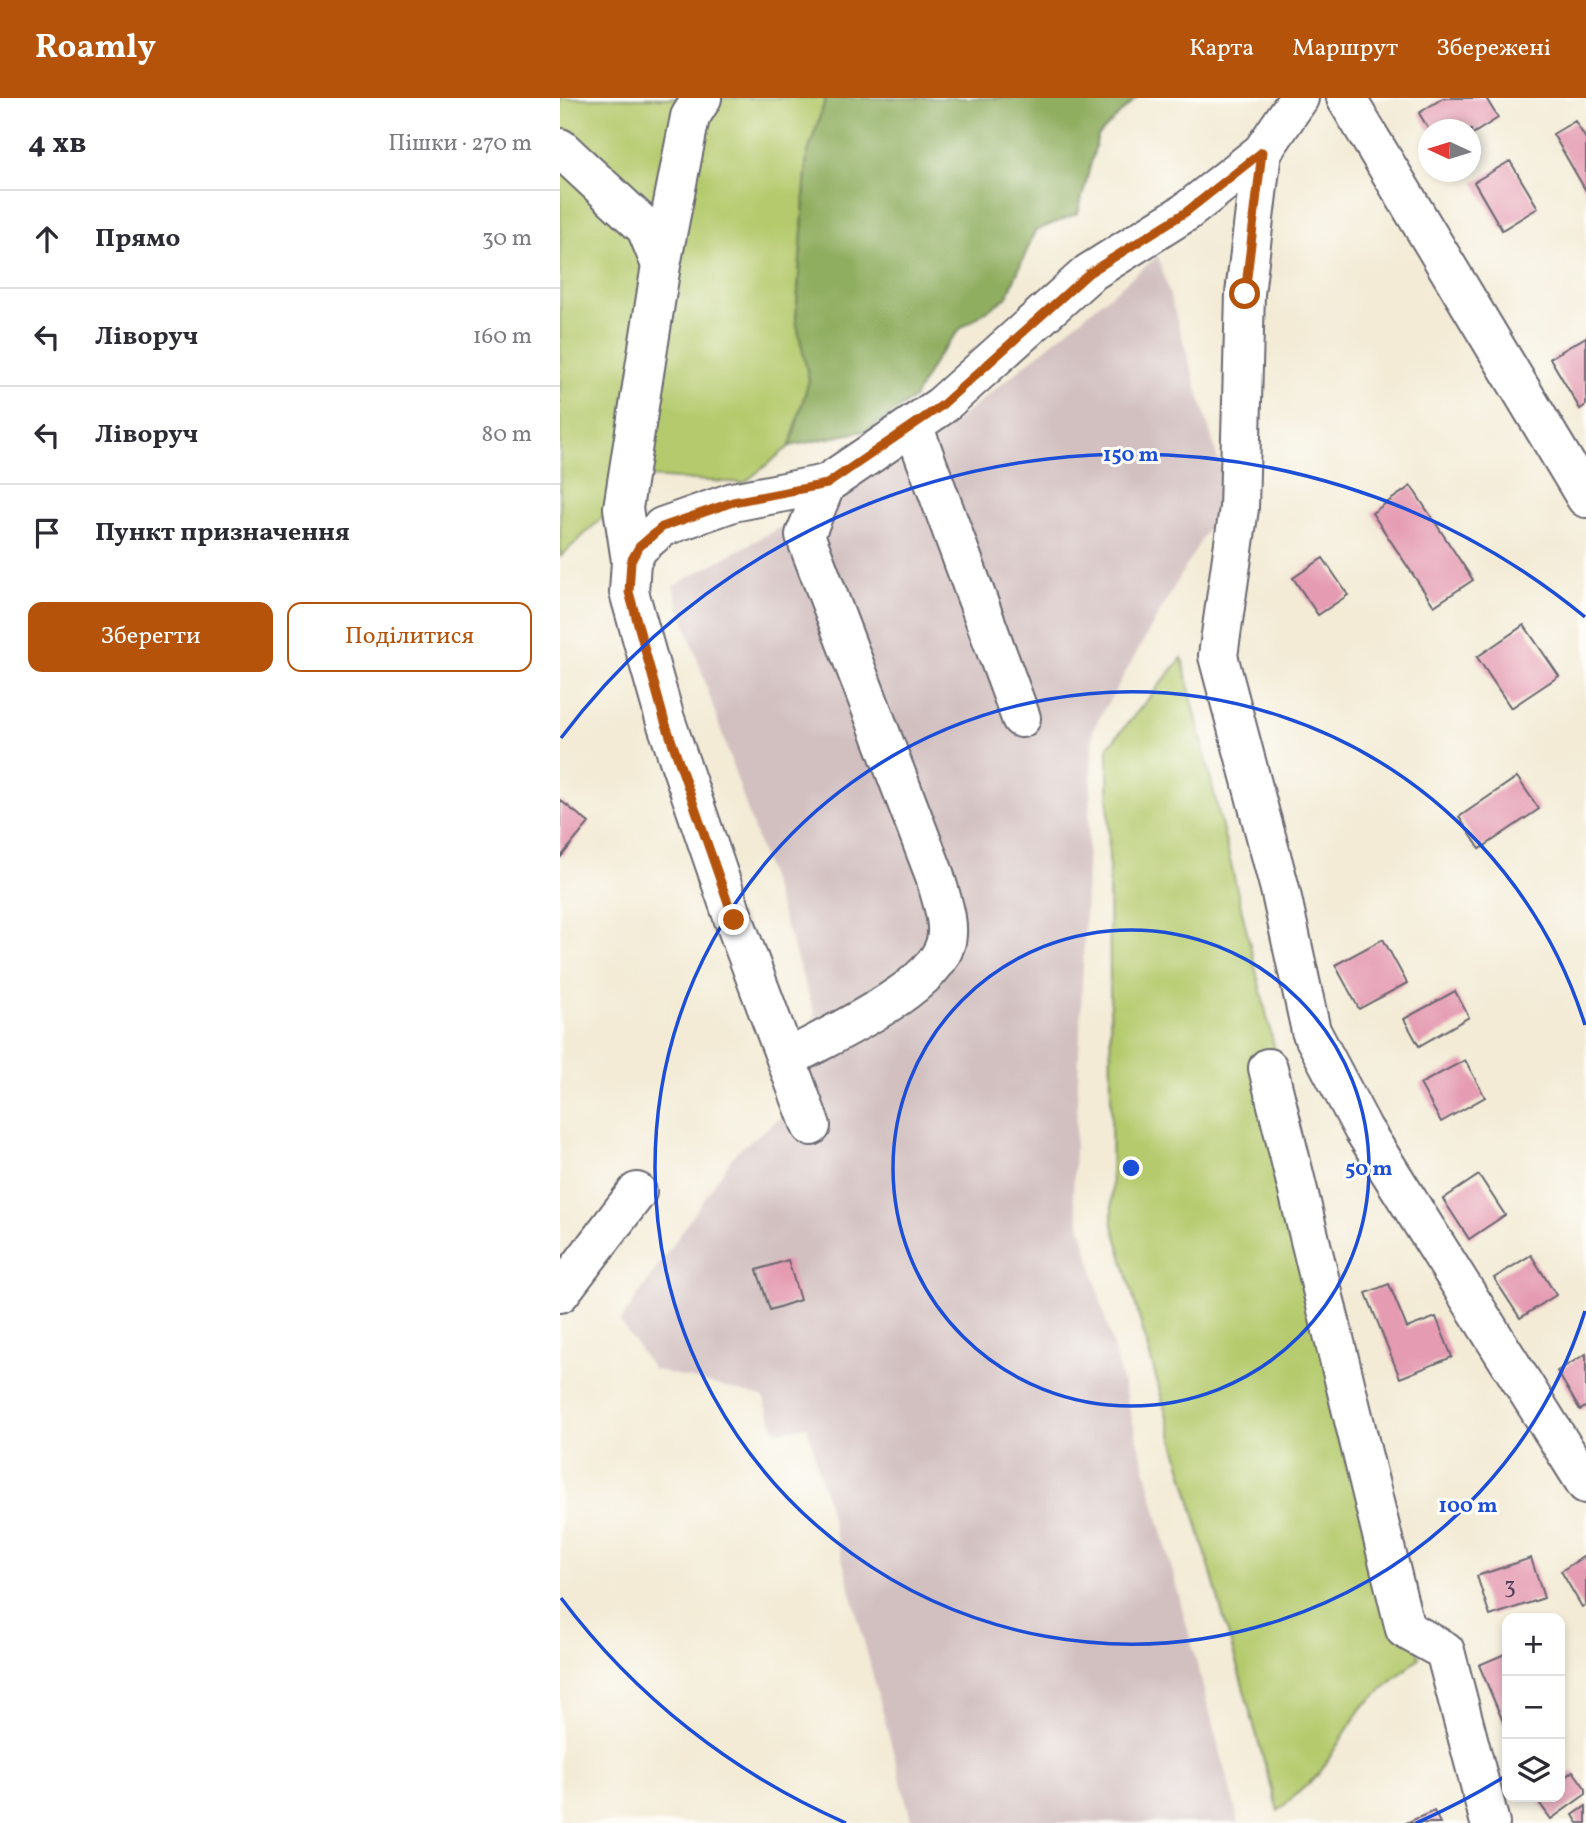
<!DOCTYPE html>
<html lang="uk">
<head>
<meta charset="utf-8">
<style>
	body { margin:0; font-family:Vollkorn,serif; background:#f2f2f3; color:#2b2b33 }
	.controls { position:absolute; right:21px; bottom:21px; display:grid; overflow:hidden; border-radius:14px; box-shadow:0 4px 10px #0003 }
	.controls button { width:63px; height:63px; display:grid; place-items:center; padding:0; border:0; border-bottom:2px solid #e1e1e2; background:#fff; color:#2b2b33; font:35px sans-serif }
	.compass { position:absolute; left:858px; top:21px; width:63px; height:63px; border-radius:50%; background:#fff; box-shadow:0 4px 10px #0003; rotate:274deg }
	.stop { position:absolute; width:21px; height:21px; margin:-16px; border:5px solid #b45309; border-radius:50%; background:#fff }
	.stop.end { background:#b45309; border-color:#fff; box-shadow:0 2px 7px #0008 }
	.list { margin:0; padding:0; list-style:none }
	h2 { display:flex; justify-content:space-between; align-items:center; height:91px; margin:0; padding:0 28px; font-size:30px }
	h2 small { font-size:23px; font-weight:400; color:#7c7c81 }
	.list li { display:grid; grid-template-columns:46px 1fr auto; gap:21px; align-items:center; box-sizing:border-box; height:98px; padding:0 28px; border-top:2px solid #e1e1e2 }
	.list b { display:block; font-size:26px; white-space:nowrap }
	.list em { font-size:23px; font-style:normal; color:#7c7c81 }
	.actions { display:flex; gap:14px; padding:21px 28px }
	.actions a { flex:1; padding:16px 0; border:2px solid #b45309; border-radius:14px; text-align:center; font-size:24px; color:#b45309 }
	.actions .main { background:#b45309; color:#fff }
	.icon { flex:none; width:38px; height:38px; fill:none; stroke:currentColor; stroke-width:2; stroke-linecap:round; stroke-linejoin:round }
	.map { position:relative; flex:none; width:1026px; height:1725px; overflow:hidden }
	header { display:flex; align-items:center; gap:42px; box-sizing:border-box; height:98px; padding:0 35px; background:#b45309; color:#fff }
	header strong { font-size:33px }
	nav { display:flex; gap:38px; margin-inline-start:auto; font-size:24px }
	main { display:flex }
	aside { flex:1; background:#fff }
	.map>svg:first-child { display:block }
</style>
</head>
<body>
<header>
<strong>Roamly</strong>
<nav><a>Карта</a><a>Маршрут</a><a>Збережені</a></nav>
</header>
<main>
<aside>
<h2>4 хв<small>Пішки · 270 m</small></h2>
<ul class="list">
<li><svg class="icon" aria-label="ahead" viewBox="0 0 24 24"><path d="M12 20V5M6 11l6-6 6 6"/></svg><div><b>Прямо</b></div><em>30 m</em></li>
<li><svg class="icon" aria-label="left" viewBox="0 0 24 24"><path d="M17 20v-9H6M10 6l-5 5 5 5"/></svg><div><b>Ліворуч</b></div><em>160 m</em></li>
<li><svg class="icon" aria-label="left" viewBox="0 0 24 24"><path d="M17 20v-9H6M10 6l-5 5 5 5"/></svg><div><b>Ліворуч</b></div><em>80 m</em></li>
<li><svg class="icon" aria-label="arrive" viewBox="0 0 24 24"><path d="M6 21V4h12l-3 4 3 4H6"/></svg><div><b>Пункт призначення</b></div></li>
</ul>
<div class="actions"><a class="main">Зберегти</a><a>Поділитися</a></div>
</aside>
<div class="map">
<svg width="1026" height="1725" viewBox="0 0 1026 1725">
	<rect width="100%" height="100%" fill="#fdfcf7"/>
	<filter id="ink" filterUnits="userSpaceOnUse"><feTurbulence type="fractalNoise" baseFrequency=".0143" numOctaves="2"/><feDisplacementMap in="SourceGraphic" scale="14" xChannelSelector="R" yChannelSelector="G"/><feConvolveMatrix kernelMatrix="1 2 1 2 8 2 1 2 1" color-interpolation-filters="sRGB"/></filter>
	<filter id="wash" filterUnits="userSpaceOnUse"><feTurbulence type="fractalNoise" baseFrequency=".00686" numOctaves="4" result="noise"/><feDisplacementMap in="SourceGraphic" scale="28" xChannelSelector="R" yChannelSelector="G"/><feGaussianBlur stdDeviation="1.57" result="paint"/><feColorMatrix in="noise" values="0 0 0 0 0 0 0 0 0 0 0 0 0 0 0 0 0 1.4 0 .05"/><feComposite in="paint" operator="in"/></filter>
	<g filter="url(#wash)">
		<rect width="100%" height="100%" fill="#f3ebd6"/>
		<!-- industrial -->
		<path fill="#d2bfc0" d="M598,158l70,237 -135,236 -20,467 166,627h-327l-105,-397 -31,6 -13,-35 -110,-28 -33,-47 116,-170 48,-37 31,-101 -142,-428 248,-136z"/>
		<!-- green -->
		<path fill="#b5ca6d" stroke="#6c7654" stroke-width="2" d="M0,0h266l-19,58 -11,164 13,60 -19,66 -46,37 -98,-6 -86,80z
			M622,560l237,1000 -58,50 -42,66 -41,37 -166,-590 -4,-474z"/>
		<!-- forest -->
		<path fill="#90ae60" stroke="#59684e" stroke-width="2" d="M266,0h310l-38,38 -20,77 -43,18 -28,66 -47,32 -23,28 -23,41 -45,32 -79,16 19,-66 -13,-60 11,-164z"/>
		<g id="blocks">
			<!-- building -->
			<path fill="#e59bb2" d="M883,0h43l12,20 -27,17v-5h-42l-10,-17z
				M1015,23l11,18v52l-33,-57z
				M950,63l28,47 -36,22 -28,-48z
				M1026,239v68l-6,4 -30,-51z
				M851,388l62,94 -39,26 -62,-93z
				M763,460l25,37 -30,20 -25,-37z
				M964,527l35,51 -48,32 -34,-51z
				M957,679l22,32 -59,40 -21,-32z
				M0,702l29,23 -29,35z
				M823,841l24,44 -48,26 -24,-44z
				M895,893l14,26 -50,29 -15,-27z
				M905,962l20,37 -44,25 -21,-38z
				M919,1077l26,40 -36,24 -26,-40z
				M971,1157l25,40 -36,23 -26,-40z
				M228,1162l12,40 -30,10 -13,-40z
				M829,1186l18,44 29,-11 16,40 -52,21 -34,-85z
				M1026,1256v53l-6,3 -23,-39z
				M1023,1459l3,5v43l-4,2 -21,-36z
				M971,1460l13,40 -54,18 -13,-40z
				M947,1555v69l-3,2 -25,-59z
				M1013,1673l13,18v5l-35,25 -16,-22h25v-16z
				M1026,1708v17h-8l-5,-8z
				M874,1713l6,12h-34z"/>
		</g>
	</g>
	<g filter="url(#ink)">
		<use href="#blocks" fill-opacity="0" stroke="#6b6871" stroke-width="2"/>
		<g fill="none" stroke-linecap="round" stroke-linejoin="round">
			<!-- minor casing -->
			<g stroke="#6b6871" stroke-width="42">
				<path id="minor" d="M739,0l-37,54 -17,142 -6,214 -21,148 62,233 31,142 52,98 223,355
					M786,0l240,400
					M0,50l86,80 15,37 -38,243 8,53
					M101,167l29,-148 12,-19
					M353,327l108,293
					M227,961c42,-24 144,-68 158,-114 7,-21 -5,-49 -10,-69l-130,-341 21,-51
					M708,970l137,561 40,22 45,172
					M251,1028l-77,-206 -69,-201 -36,-127 2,-31 8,-14 23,-20 71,-25 93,-18 115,-78 148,-133 97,-61 76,-60
					M0,1195l77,-101"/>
			</g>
			<!-- minor -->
			<use href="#minor" stroke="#fff" stroke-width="38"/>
		</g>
	</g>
	<g fill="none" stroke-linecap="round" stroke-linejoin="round" filter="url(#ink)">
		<!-- route -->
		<path stroke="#b45309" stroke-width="9" d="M174,822l-70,-201 -35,-127 2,-31 8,-14 23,-20 71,-25 94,-18 114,-78 148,-133 97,-61 76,-60 -17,142"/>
	</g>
	<!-- distance rings -->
	<g fill="none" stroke="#1d4ed8" stroke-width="3.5">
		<circle cx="571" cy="1070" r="238"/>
		<path d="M1025 1213A476 476 0 1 1 1025 927"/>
		<path d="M944 1679A714 714 0 0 1 856 1725M286 1725A714 714 0 0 1 1 1500M1 640A714 714 0 0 1 1025 519"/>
	</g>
	<g text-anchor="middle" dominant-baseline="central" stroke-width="6" stroke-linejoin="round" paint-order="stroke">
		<!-- number labels -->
		<g font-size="23" fill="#534059">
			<text x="950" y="1489">3</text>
		</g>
	</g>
	<circle cx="571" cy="1070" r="10" fill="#1d4ed8" stroke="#fdfcf7" stroke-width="3.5"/>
	<g font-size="21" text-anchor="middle" font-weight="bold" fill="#1d4ed8" stroke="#fdfcf7" stroke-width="6" stroke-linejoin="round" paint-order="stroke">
		<text x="571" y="363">150 m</text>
		<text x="809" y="1077">50 m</text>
		<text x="908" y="1414">100 m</text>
	</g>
</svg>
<div class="controls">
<button>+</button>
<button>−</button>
<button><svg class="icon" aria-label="layers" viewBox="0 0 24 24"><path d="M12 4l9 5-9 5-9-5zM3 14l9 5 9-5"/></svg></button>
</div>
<svg class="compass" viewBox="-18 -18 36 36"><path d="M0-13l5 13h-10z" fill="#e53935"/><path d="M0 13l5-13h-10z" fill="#7c7c81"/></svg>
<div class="stop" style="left:685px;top:196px"></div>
<div class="stop end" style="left:174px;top:822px"></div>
</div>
</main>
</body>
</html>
